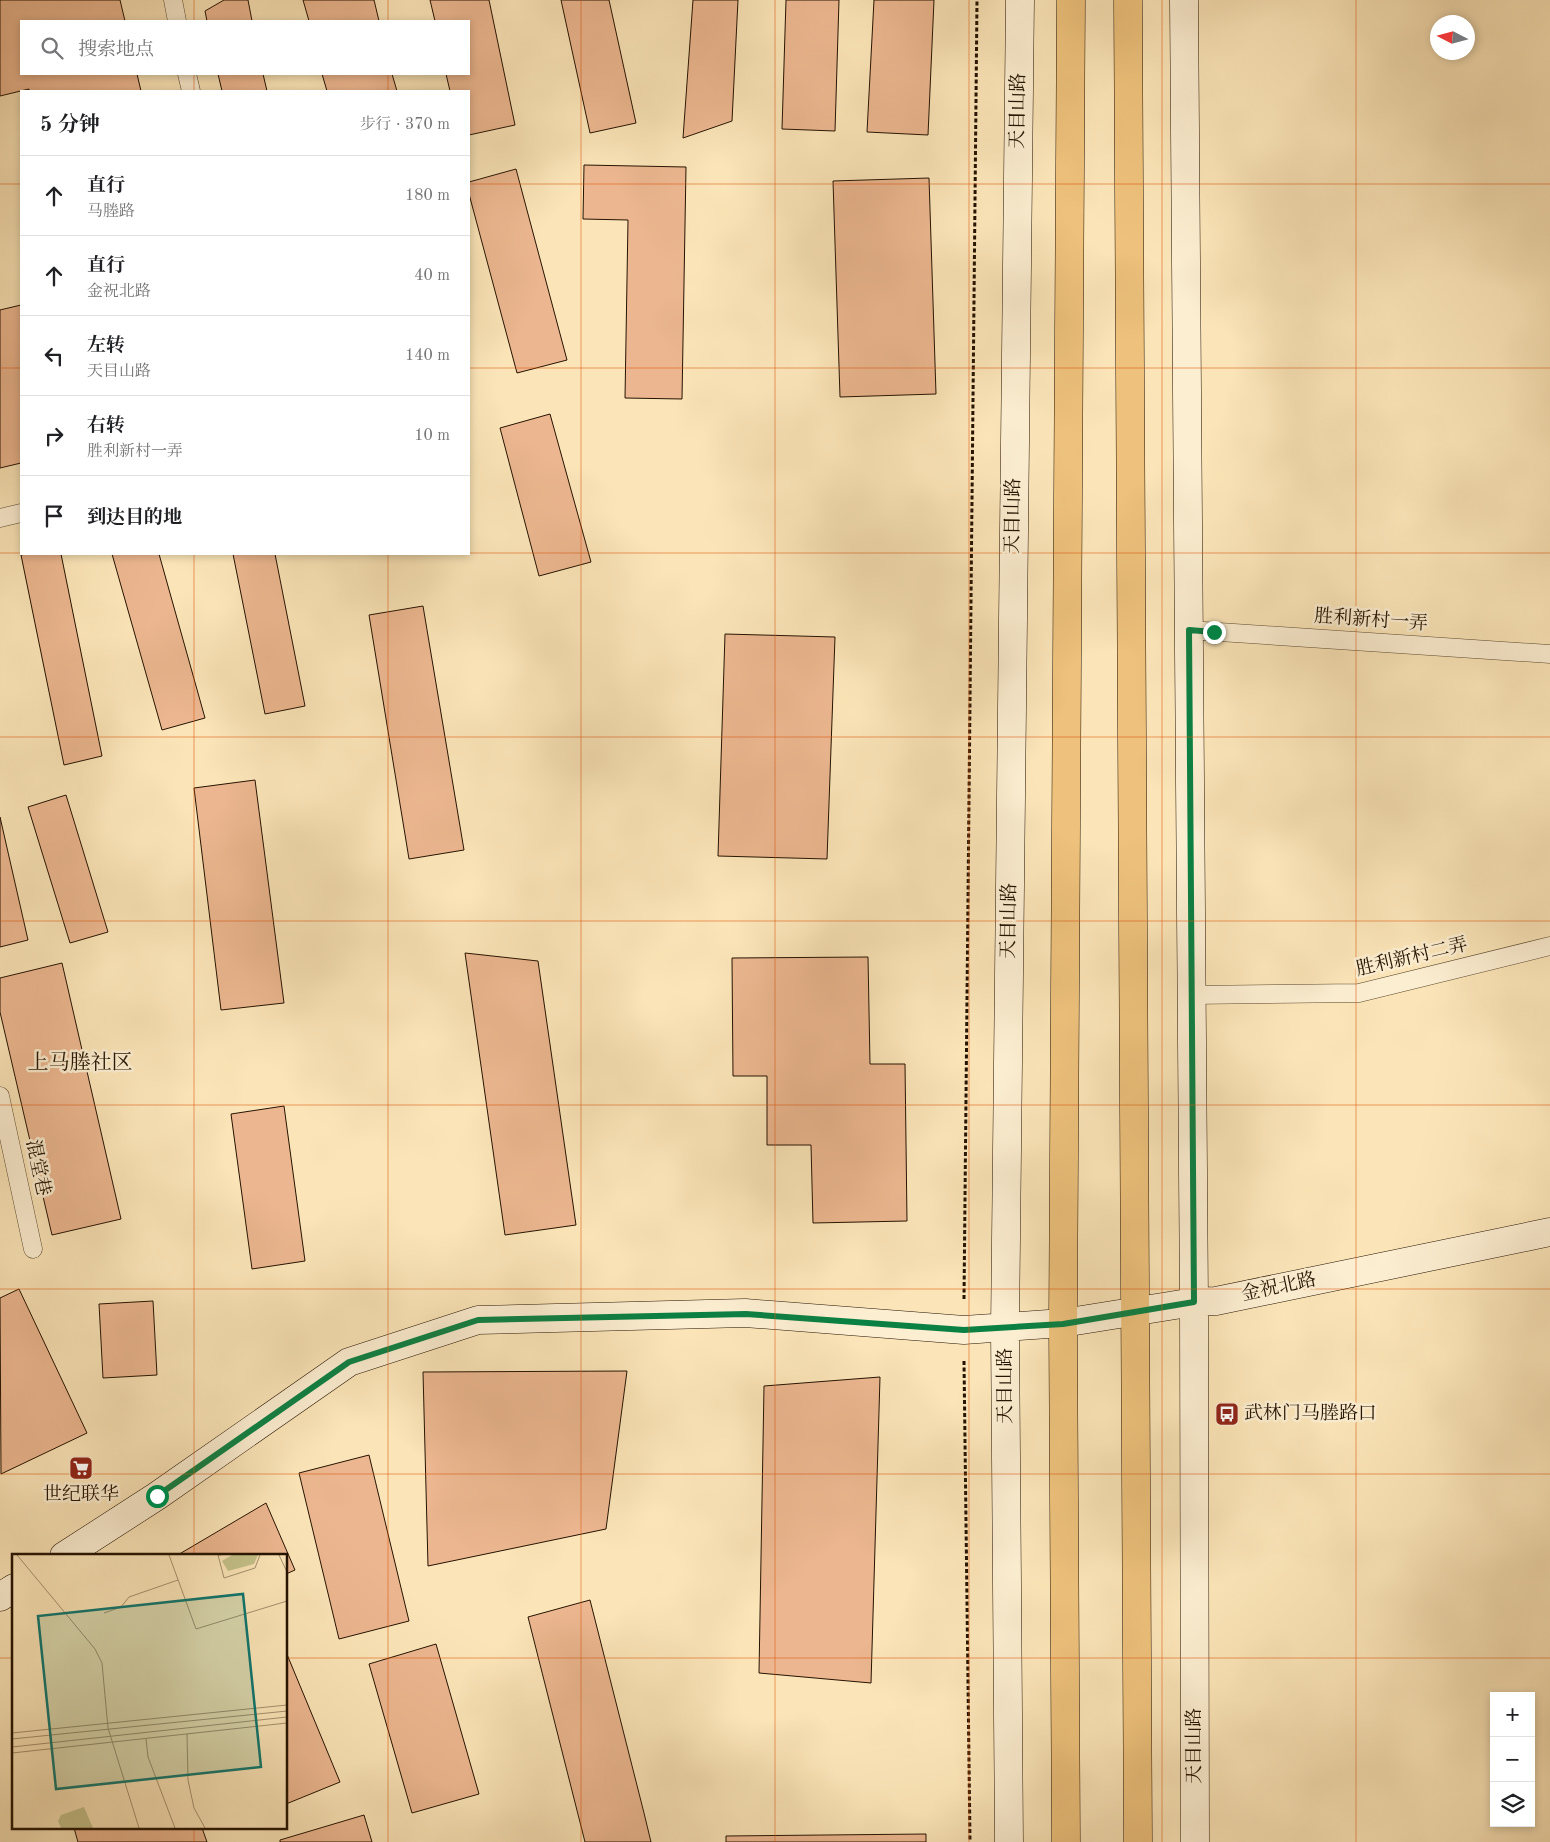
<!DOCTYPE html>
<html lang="zh">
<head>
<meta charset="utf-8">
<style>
	body { margin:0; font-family:"Old Standard TT","Noto Serif SC",serif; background:#f6f6f6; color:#202124 }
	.controls { position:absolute; right:15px; bottom:15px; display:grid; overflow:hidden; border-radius:0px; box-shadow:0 2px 8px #0003 }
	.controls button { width:45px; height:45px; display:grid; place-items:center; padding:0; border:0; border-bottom:1px solid #e0e0e0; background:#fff; color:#202124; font:25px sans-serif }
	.compass { position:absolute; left:1430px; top:15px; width:45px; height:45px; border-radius:50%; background:#fff; box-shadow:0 2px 8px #0003; rotate:276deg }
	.stop { position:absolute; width:15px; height:15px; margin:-11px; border:4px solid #0b8043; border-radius:50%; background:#fff }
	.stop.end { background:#0b8043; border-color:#fff; box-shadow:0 1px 5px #0008 }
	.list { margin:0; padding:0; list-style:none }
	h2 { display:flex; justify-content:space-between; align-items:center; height:65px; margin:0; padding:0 20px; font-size:21px }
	h2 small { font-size:16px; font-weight:400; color:#757577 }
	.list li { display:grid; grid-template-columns:32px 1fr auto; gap:15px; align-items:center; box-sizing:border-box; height:80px; padding:0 20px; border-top:1px solid #e0e0e0 }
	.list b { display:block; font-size:19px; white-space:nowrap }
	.list p { margin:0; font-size:16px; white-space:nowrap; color:#757577 }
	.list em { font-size:16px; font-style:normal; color:#757577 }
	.icon { flex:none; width:28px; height:28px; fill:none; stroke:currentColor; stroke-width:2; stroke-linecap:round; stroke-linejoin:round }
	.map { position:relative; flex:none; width:1550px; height:1842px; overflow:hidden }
	.search { position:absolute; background:#fff; box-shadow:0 2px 8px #0003; left:20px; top:20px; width:450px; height:55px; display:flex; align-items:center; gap:12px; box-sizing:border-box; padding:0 18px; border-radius:0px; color:#757577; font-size:19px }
	.panel { position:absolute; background:#fff; box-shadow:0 2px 8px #0003; left:20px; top:90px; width:450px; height:465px; border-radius:0px }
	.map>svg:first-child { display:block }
</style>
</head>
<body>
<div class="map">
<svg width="1550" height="1842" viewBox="0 0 1550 1842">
	<rect width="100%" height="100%" fill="#fbe5b8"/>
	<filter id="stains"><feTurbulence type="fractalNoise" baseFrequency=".004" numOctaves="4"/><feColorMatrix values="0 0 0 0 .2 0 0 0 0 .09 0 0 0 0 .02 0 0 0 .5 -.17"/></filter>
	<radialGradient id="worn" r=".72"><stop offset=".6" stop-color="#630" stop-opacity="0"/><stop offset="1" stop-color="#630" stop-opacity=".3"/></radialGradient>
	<!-- building -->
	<path fill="#ecb790" stroke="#251300" d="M0,0h120l5,21h-104v53h116l4,17h-112v-2l-29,7z
		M224,0h24l4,21h-45l-2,-10z
		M303,0h71l5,21h-70z
		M430,0h59l26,125 -46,10v-44h-19l-4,-17h23v-53h-34z
		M561,0h48l27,123 -46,10z
		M693,0h45l-6,121 -49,17z
		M786,0h53l-4,131 -53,-2z
		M874,0h60l-6,135 -61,-3z
		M218,74h45l4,17h-45z
		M322,74h70l5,17h-70z
		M584,165l102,2 -4,232 -57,-1 3,-178 -45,-1z
		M516,169l51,191 -50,13 -48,-179v-12z
		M929,178l7,216 -96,3 -7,-216z
		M21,305v158l-21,5v-158z
		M550,414l41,148 -52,14 -39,-148z
		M27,554h34l41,202 -38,9 -43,-210z
		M112,554h47l46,164 -43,12z
		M233,554h42l30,152 -40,8z
		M423,606l41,244 -55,9 -40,-244z
		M725,634l110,3 -8,222 -109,-3z
		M255,780l29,223 -63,7 -27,-222z
		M66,795l42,137 -38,11 -42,-136z
		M0,817l28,123 -28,7z
		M465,953l73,8 38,264 -71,10z
		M868,957l2,107h35l2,157 -94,2 -2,-78h-44v-69h-34l-1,-118z
		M62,963l59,256 -69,16 -52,-223v-34z
		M284,1106l21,155 -53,8 -21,-155z
		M19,1289l68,144 -86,41 -1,-176z
		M153,1301l4,74 -54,3 -4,-74z
		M627,1371l-21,158 -178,37 -5,-194z
		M880,1377l-9,306 -112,-10 5,-287z
		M369,1455l40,166 -70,18 -40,-166z
		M266,1503l29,67 -9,4v-18h-110z
		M590,1600l54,213 7,29h-66l-57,-225z
		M436,1644l43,150 -67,19 -43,-149z
		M286,1652l54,130 -54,22z
		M364,1815l8,27h-92v-2z
		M74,1828h128l5,14h-129z
		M926,1834v8h-200v-6z"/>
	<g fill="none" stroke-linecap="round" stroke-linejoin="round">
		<!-- lane casing -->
		<g stroke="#5a482e" stroke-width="19">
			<path id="lane" d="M173,0l4,21
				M187,74l4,17
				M0,518l21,-5
				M1189,630l361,24
				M1191,995l168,-2 191,-47
				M0,1096l33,153"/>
		</g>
		<!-- secondary casing -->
		<g stroke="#251300" stroke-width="29">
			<path id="secondary" d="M1184,0l10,1302 1,540
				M64,1556l93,-60 192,-134 129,-42 267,-7 219,17 99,-7 131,-21 22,-1 334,-69
				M0,1597l14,-9
				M1009,1842l-4,-514 15,-1328"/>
		</g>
		<!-- primary casing -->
		<g stroke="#251300" stroke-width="29">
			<path id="primary" d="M1128,0l10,1842
				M1066,1842l-3,-519 8,-1323"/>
		</g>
		<!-- path -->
		<path stroke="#251300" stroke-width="3" stroke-dasharray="4 2.5" stroke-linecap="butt" d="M964,1299l13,-1299
			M964,1361l6,481"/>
		<!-- lane -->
		<use href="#lane" stroke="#fceed1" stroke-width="18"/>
		<!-- secondary -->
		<use href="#secondary" stroke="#fceed1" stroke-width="28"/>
		<!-- primary -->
		<use href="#primary" stroke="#eec27c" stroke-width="28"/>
	</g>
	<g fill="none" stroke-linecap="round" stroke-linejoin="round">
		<!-- route -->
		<path stroke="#0b8043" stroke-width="6" d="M157,1496l192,-134 129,-42 268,-6 218,16 99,-6 131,-22 -5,-672 25,2"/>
	</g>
	<!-- grid -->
	<path fill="none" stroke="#de560b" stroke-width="1" stroke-opacity="0.55" d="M194,0v21M388,0v21M581,0v1842M775,0v1842M969,0v1842M1162,0v1842M1356,0v1842M194,74v17M388,74v17M0,184h21M469,184h1081M0,368h21M469,368h1081M0,553h21M469,553h1081M194,554v1002M388,554v1288M0,737h1550M0,921h1550M0,1105h1550M0,1289h1550M0,1474h1550M0,1658h14M286,1658h1264M194,1828v14"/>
	<!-- icons -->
	<defs>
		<g id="bus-square" transform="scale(1.25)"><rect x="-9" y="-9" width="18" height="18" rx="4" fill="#8f2418" stroke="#fceed1"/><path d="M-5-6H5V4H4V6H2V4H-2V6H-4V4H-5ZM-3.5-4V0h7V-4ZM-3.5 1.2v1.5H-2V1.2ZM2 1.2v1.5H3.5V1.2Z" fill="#fff"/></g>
		<g id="supermarket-square" transform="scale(1.25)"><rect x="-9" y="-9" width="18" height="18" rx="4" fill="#8f2418" stroke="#fceed1"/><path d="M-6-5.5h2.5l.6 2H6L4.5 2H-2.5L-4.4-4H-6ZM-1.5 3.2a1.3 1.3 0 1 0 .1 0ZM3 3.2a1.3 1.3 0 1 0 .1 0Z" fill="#fff"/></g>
	</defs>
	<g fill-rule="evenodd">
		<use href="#bus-square" x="1227" y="1414"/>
		<use href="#supermarket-square" x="81" y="1468"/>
	</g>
	<g text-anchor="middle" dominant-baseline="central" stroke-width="5" stroke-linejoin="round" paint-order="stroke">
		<!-- street labels -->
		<g font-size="19" fill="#251300" stroke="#fceed1">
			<text transform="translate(1019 111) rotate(-89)">天目山路</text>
			<text transform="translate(1014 516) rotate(-89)">天目山路</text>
			<text transform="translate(1371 621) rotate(4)">胜利新村一弄</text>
			<text transform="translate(1010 921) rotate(-89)">天目山路</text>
			<text transform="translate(1412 958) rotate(-13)">胜利新村二弄</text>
			<text transform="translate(37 1168) rotate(78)">混堂巷</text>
			<text transform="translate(1279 1288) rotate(-12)">金祝北路</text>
			<text transform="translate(1006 1386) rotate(-90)">天目山路</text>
			<text transform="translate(1195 1746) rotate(-90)">天目山路</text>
		</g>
		<!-- poi labels -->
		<g font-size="19" fill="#251300" stroke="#fceed1" text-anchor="start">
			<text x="1244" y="1414">武林门马塍路口</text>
			<text x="81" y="1495" text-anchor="middle">世纪联华</text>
		</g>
		<!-- quarter labels -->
		<g font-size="21" fill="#251300" stroke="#fceed1">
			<text x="80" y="1063">上马塍社区</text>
		</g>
	</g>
	<!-- overview -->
	<g transform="translate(12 1554)">
		<rect width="275" height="275" fill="#fbe5b8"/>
		<path d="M220,1h26l-4,9 -26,7 -6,-10zM72,253l9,21h-32l-3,-7 3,-6z" fill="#c5c28a"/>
		<path fill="none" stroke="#a5916e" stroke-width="1" d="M5,1l78,94 7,14 6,65 31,100M157,1l27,74 91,-28M209,1h-3l6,23 31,-10 5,-13M267,1l8,17M92,59l17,-6 8,-10 49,-17M0,179l275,-28M175,180l1,46 6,28 11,20M0,185l275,-28M134,185l2,18 27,71M0,193l275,-30M0,199l275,-30"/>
		<path fill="#0f766e" fill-opacity="0.15" stroke="#0f766e" stroke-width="2.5" d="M231,40l18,173 -205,22 -18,-173z"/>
		<rect width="275" height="275" fill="none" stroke="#251300" stroke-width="2.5"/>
	</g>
	<rect width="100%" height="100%" filter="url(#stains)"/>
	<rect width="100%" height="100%" fill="url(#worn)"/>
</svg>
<div class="controls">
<button>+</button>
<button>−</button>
<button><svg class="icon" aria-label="layers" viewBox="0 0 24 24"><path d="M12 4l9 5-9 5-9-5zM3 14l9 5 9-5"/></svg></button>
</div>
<svg class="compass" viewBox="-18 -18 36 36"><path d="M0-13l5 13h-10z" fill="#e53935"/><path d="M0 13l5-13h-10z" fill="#757577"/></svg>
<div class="stop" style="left:157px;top:1496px"></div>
<div class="stop end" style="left:1214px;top:632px"></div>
<div class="search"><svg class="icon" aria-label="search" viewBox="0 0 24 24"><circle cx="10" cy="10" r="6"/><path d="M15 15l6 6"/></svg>搜索地点</div>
<section class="panel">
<h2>5 分钟<small>步行 · 370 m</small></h2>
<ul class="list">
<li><svg class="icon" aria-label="ahead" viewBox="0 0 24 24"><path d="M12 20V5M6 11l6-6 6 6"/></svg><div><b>直行</b><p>马塍路</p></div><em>180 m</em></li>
<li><svg class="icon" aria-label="ahead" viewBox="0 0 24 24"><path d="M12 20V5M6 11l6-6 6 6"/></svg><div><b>直行</b><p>金祝北路</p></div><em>40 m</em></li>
<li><svg class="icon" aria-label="left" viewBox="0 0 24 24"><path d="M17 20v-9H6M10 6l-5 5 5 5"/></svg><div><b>左转</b><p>天目山路</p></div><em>140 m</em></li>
<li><svg class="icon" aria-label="right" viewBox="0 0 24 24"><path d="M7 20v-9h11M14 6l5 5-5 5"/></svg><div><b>右转</b><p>胜利新村一弄</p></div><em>10 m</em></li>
<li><svg class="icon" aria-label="arrive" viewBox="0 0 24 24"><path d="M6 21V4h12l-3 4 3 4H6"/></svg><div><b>到达目的地</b></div></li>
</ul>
</section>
</div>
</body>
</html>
